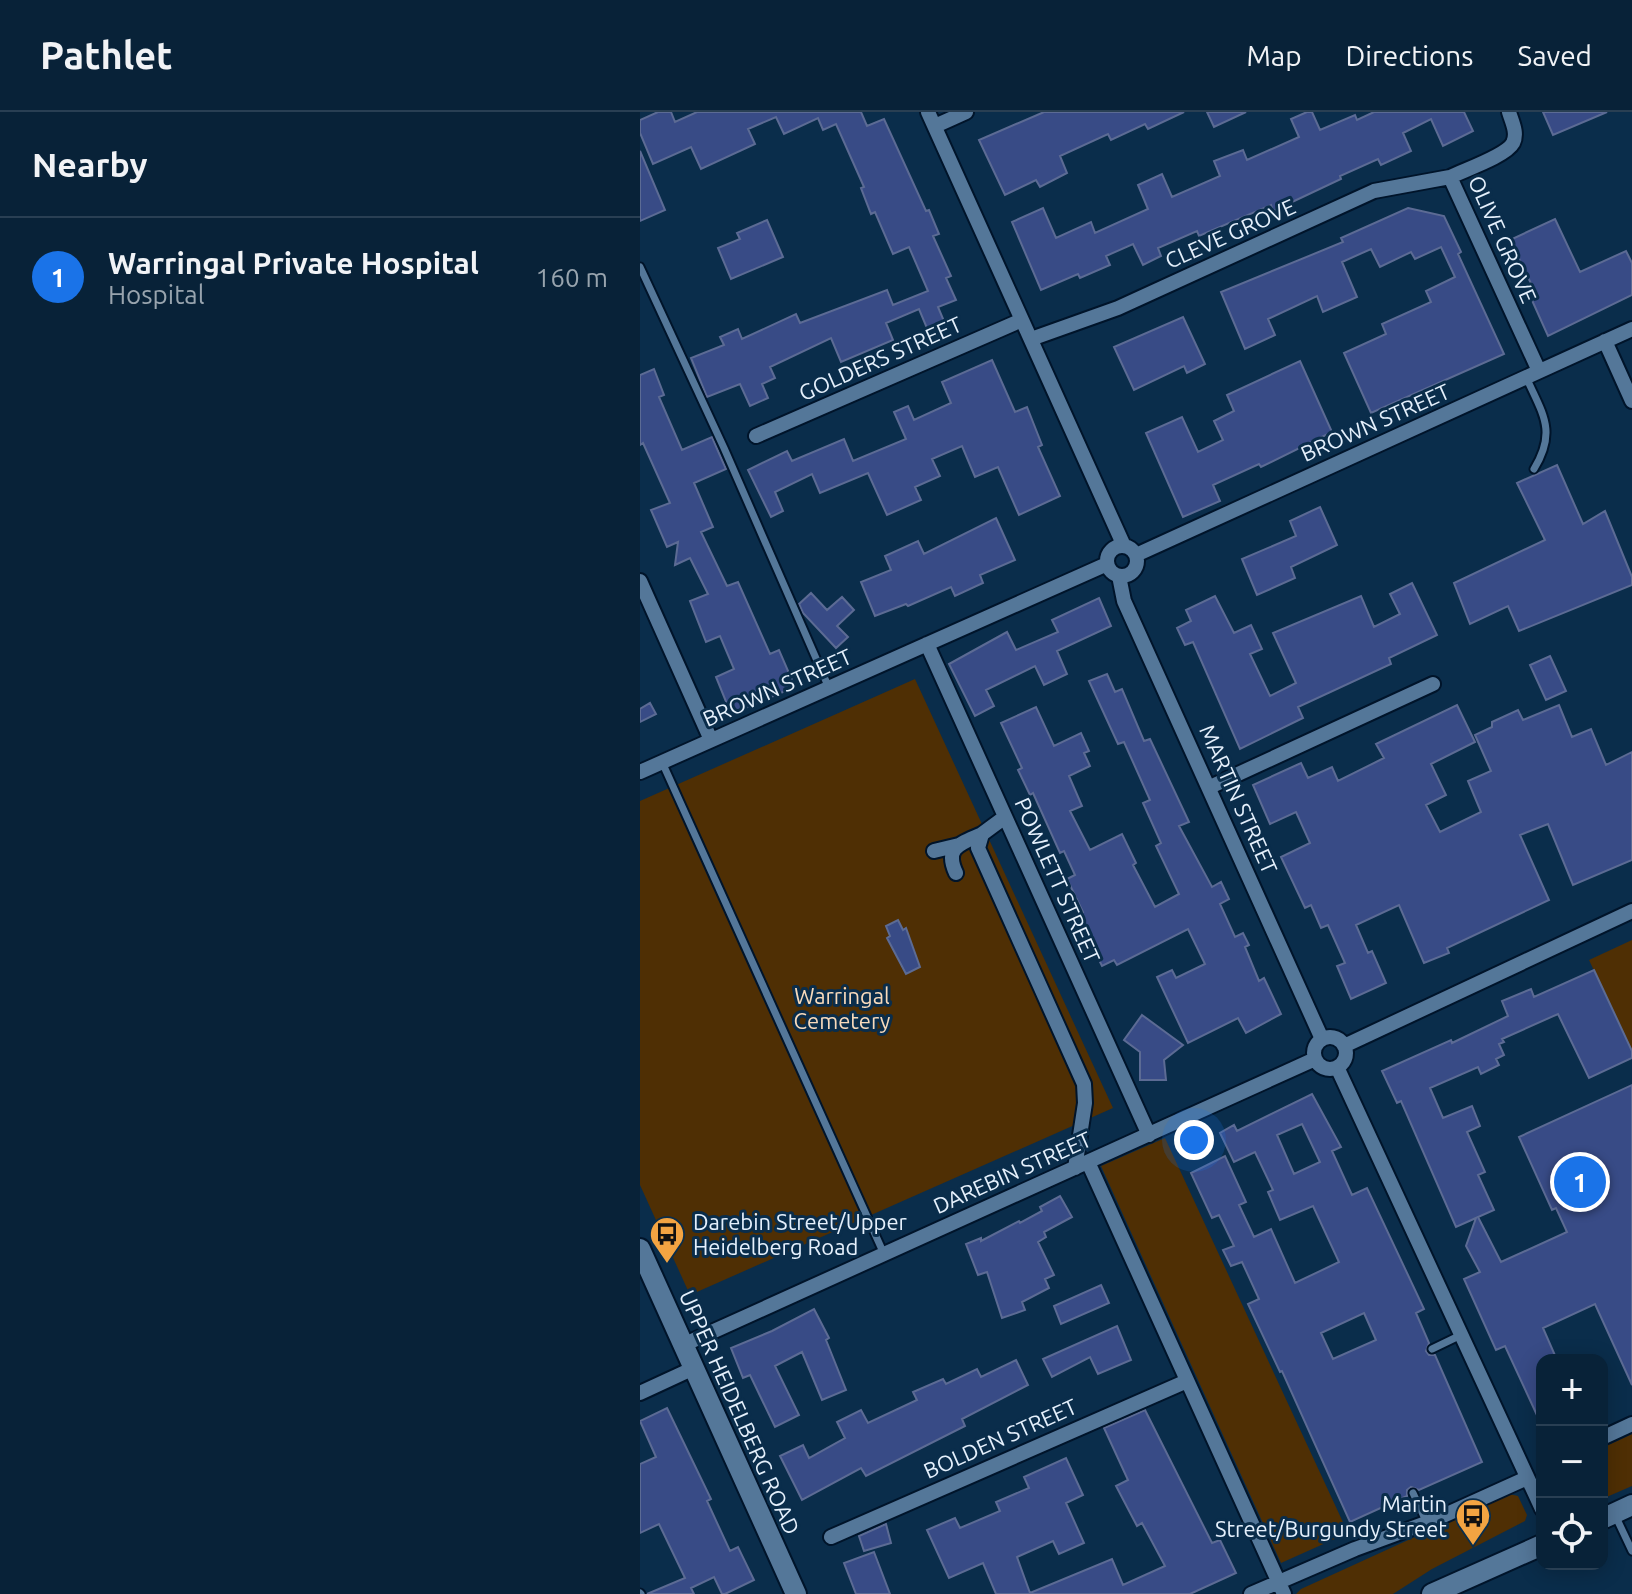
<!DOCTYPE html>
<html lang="en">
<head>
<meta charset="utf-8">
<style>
	body { margin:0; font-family:Ubuntu,sans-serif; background:#112a40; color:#f1f3f6 }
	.controls { position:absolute; right:24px; bottom:24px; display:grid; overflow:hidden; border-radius:16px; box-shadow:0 4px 20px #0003 }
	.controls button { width:72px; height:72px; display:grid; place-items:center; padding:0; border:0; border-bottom:2px solid #293f53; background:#082238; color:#f1f3f6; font:40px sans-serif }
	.you { position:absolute; left:554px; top:1028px; width:28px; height:28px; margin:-20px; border:6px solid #fff; border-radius:50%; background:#1a73e8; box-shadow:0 0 0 12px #1a73e833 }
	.badge { display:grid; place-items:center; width:52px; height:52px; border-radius:50%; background:#1a73e8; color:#fff; font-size:26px; font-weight:700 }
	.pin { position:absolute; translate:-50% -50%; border:4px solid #fff; box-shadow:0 2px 8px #0006 }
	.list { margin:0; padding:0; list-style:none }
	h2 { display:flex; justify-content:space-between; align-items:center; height:104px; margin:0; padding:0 32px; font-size:34px }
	h2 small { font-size:26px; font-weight:400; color:#98a4ae }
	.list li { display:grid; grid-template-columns:52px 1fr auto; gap:24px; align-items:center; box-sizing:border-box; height:120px; padding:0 32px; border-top:2px solid #293f53 }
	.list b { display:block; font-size:30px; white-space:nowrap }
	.list p { margin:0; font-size:26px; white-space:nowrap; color:#98a4ae }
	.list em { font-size:26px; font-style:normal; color:#98a4ae }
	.icon { flex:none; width:44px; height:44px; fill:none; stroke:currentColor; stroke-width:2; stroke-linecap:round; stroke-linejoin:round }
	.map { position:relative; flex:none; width:992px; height:1482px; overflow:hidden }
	header { display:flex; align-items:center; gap:48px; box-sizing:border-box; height:112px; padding:0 40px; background:#082238; border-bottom:2px solid #293f53 }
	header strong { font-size:38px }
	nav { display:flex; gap:44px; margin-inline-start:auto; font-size:28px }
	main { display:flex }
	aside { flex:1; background:#082238 }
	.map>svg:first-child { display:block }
</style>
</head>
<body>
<header>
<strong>Pathlet</strong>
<nav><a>Map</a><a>Directions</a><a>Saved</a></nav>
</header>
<main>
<aside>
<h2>Nearby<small></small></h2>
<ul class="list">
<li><span class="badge">1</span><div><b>Warringal Private Hospital</b><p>Hospital</p></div><em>160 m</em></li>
</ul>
</aside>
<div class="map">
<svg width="992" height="1482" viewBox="0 0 992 1482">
	<rect width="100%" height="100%" fill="#0a2d4b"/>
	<!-- green -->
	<path fill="#4f2f04" d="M275,567l198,429 -423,187 -50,-110v-384z
		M992,828v111l-43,-91z
		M525,1026l183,395 -67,30 -180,-397z
		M992,1322v52l-30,13v-51z
		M869,1382l9,2 9,19 -2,6 -93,48 -39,25h-97l5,-5z"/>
	<!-- building -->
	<path fill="#384b86" stroke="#5c6b94" stroke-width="2" fill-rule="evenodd" d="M18,0h13l4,10 22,-10h164l6,14 17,-7 42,92 3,-1 10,24 -6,2 18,40 -5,2 10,22 -18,7 8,19 -17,7 -10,-24 -33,14 7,17 -52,22 -10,-24 -61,29 5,11 -13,6 6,14 -18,8 -10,-22 -33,13 -16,-39 33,-13 -4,-8 18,-8 4,10 54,-25 4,9 87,-33 6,15 35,-14 -19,-44 -16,7 -18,-42 -4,2 -10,-26 3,-1 -28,-63 -13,6 -5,-12 -34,16 -8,-17 -28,12 7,15 -54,25 -10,-22 -38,17 -13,-31v-13z
		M404,0h140l-36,17 -3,-5 -34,16 -3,-6 -48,22 7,17 -27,14 -4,-7 -31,15 -26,-55z
		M567,0h39l-32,15z
		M667,0h5l8,18 35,-15 2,5 17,-8h90l9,19 -30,15 -12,-27 -28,14 8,18 -30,14 -3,-6 -38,17 1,3 -68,32 -2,-6 -72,31 -2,-5 -39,17 3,8 -18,9 -10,-21 -27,12 4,9 -30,13 -2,-4 -37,16 -29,-68 31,-14 13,30 35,-16 4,11 53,-24 -10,-24 24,-11 10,23 48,-21 -6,-15 29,-11 4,10 52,-23 -8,-18z
		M903,0h64l-54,23z
		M0,39l25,59 -25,11z
		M768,96l36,8 17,36 -3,2 46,100 -133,59 -27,-60 42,-19 -4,-10 49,-22 -5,-11 29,-14 -14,-30 -26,12 -4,-7 -31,15 -9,-18 -29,13 15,35 -34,15 -6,-16 -49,23 7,16 -30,14 -24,-57 122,-50 -2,-4z
		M915,107l25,53 46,-21 6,12v32l-84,41 -17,-38 6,-2 -27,-56z
		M127,108l16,37 -52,22 -13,-31 22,-9 -3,-6z
		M543,205l22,47 -18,9 -3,-7 -50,24 -20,-43z
		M352,248l23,52 12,-5 15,38 -4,2 22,49 -41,19 -21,-48 -23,10 -13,-31 -30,13 8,17 -25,11 6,13 -34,15 -19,-42 -48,20 -8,-19 -37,18 8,19 -12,6 -23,-47 39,-19 5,10 52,-22 9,22 53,-22 -12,-27 14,-6 6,14 37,-17 -9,-21z
		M660,249l32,71 -71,35 -2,-3 -46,21 7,16 -37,16 -37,-84 36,-16 16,35 25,-12 -9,-19 20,-10 -7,-16z
		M14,257l10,26 -5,2 23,53 30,-13 6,14 8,18 -32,14 19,44 -12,5 26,54 11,-4 32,72 9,-4 16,37 -64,27 -15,-37 18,-8 -14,-33 -14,6 -16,-41 18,-7 -18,-36 -15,7 3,-23 -11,5 -16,-37 19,-7 -27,-60 -3,2v-70z
		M917,353l26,59 22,-13 27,66v8l-113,46 -11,-25 -38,18 -16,-41 91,-43 -28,-57z
		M680,395l17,38 -46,22 4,11 -38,17 -15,-36 54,-23 -6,-15z
		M356,406l19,42 -35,15 3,8 -28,13 -4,-9 -43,19 -2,-2 -31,12 -14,-34 30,-12 -6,-14 33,-15 6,13z
		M772,471l25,52 -48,23 2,6 -93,43 5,11 -63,31 -47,-107 -8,3 -8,-17 14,-7 -5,-11 29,-14 19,37 17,-8 11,24 -12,5 20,42 26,-13 -23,-50 88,-37 13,31 26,-13 -10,-20z
		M171,481l16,17 15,-13 12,13 -17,16 11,11 -12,11 -33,-35 -4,-9z
		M459,486l12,28 -54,25 10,23 -23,11 -9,-19 -49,24 8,16 -19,10 -26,-52 58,-32 9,18 42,-18 -6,-12z
		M910,544l16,35 -20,9 -16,-35z
		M467,562l8,18 7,-3 22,52 6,-2 39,83 -10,4 33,61 9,-5 8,17 -9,5 15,33 8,-4 6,12 -4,2 14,34 5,-3 17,36 -35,19 -8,-15 -50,25 -31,-66 15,-7 4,8 29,-14 -17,-35 -71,36 -3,-5 -12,6 -16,-32 -6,2 -9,-18 12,-6 -16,-33 8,-4 -11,-24 -4,2 -27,-60 -3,2 -12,-25 4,-2 -21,-45 35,-16 18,39 27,-13 8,18 -5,2 6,13 -21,10 13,30 -12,5 20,39 32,-16 14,29 -3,2 22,42 24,-13 -23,-48 5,-3 -18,-40 7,-3 -26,-58 -6,2 -29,-63z
		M10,591l6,11 -16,8v-13z
		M817,593l18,37 -44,22 15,31 -20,10 14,27 41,-20 -13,-31 23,-10 -16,-36 17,-8v-5l26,-12 5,10 36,-15 13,32 19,-8 15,36 26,-13v108l-59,25 -25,-61 -28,11 29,65 -102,48 2,5 -25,10 -25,-58 -43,20 12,28 4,-2 14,32 -35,16 -14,-33 8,-3 -17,-38 -7,3 -10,-23 -6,3 -24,-51 29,-14 -14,-31 -26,12 -17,-39 48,-22 7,15 24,-11 6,14 46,-23 -8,-14z
		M258,808l5,10 3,-2 14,39 -14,7 -19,-36 3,-2 -4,-10z
		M954,858l38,81v7l-43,20 -31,-64 -56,25 2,3 -5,2 5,11 -8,4 3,6 -18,9 -3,-7 -48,21 13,30 29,-12 8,20 -13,6 18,40 -7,3 16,35 -16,7 23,45 66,-30 -11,-24 -4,2 -33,-73 113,-52v300l-37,-81 -52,24 14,32h-15v66l-37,-80 -9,4 -32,-71 16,-7 -14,-26 10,-28 -20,9 -55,-126 -4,2 -15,-32 69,-31 1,3 56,-27 -6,-15 29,-12 3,8z
		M502,903l41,30 -19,15 2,20h-26v-28l-16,-12z
		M672,982l29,53 -9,4 20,44 15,-7 57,121 -8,4 13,30 -3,8 3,4h6l47,107 -63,28 -8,-3 -4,3v6l-57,26 -68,-151 -2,1 -32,-68 11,-5 -17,-37 -11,4 -8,-16 11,-4 -15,-31 -7,3 -21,-45 34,-17 21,46 -7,3 15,32 17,-8 24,54 44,-21 -26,-56 -33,14 -12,-28 5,-2 -18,-38 -21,10 -14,-29 14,-8 3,6zM662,1012l18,38 -26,12 -17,-39zM724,1201l12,27 -43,19 -12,-26z
		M420,1084l12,21 -28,15 2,5 -8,5 16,33 -9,4 4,9 -27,14 3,8 -23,8 -15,-46 -9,3 -12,-31 15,-6v3l38,-20 1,2 22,-12 -2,-4z
		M461,1173l8,18 -48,21 -7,-18z
		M174,1197l15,29 -3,2 20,50 -24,10 -20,-48 -27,14 24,49 -24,12 -25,-52 -7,3 -12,-30 41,-17z
		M477,1214l14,34 -33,14 -8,-17 -38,20 -9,-18z
		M376,1248l12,25 -66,34 3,7 -99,50 -5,-8 -59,32 -22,-44 23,-11 6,13 36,-20 -8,-16 24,-12 7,13 49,-23 -4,-8 30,-13 3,5 31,-15 4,8z
		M27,1296l44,91 -4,2 23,50 8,-4 16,33 -29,14h-3l-8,-17 -23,11 3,6h-47l38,-16 -26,-54 -19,9v-69l16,-7 -16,-36z
		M505,1298l67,133 8,-3 16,33 -46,21h-194l-13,-31 -34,15 -22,-48 28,-12 5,10 40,-17 -4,-9 33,-14 -5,-11 42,-19 17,37 -17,8 18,40 -25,11 -6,-13 -36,16 13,36 82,-34 11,26 42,-19 -23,-43 -5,3 -21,-40 12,-6 -24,-52z
		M246,1412l5,19 -27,8 -5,-15z
		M234,1440l16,42h-34l-12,-31z"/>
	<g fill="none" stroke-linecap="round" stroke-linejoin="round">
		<!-- service casing -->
		<g stroke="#00142a" stroke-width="11">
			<path id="service" d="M0,155l84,181 105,240
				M886,265c17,38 31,54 8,92
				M22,650l222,492
				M792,1237l29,-14
				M773,1381l14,30
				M975,1403l17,36
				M0,1481l1,1"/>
		</g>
		<!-- minor casing -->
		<g stroke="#00142a" stroke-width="18">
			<path id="minor" d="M288,0l196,434
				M869,0c3,10 9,21 4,31 -7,13 -49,27 -63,34l89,194
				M295,14l31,-14
				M391,227l87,-31 256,-117 76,-14
				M965,229l27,60
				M116,324l266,-116
				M467 449a15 15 0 1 1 30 0a15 15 0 1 1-30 0Z
				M496,443l496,-226
				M479,464l5,25 198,438
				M0,469l71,159
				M287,532l222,491
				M0,660l467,-208
				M570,675l223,-103
				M365,705l-23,17 -4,14 106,236 1,19 -10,65
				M294,739l25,-6
				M316,761c-12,-26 4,-29 26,-39
				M674 941a16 16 0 1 1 32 0a16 16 0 1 1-32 0Z
				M704,934l288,-135
				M697,955l205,442
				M448,1050l196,432
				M43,1233l632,-286
				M0,1281l54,-25
				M962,1326l30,-14
				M191,1425l356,-156
				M611,1482l104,-45 79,-29 93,-42"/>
		</g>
		<!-- secondary casing -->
		<g stroke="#00142a" stroke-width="24">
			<path id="secondary" d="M0,1137l156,345
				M962,1407l30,-14
				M792,1482l110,-49"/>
		</g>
		<!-- service -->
		<use href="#service" stroke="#547799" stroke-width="7"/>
		<!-- minor -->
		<use href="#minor" stroke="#547799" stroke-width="14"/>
		<!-- secondary -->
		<use href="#secondary" stroke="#547799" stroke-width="20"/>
	</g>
	<!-- icons -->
	<defs>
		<g id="bus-pin" transform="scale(1.8)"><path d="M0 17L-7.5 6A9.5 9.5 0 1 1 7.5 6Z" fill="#f3a442" stroke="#0a2d4b"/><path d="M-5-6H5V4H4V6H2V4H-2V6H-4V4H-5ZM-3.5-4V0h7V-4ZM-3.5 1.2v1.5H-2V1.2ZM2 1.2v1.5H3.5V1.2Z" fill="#111"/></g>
	</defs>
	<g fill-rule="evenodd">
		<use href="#bus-pin" x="27" y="1122"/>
		<use href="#bus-pin" x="833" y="1404"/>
	</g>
	<g text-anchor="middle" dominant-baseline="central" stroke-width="6" stroke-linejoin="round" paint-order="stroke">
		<!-- street labels -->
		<g font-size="22" fill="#e5f0fc" stroke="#0a2d4b">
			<text transform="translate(590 121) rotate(-24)">CLEVE GROVE</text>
			<text transform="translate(863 127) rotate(66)">OLIVE GROVE</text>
			<text transform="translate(240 246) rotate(-24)">GOLDERS STREET</text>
			<text transform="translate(735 310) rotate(-24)">BROWN STREET</text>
			<text transform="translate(137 575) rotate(-24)">BROWN STREET</text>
			<text transform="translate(599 687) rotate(66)">MARTIN STREET</text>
			<text transform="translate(418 768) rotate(66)">POWLETT STREET</text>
			<text transform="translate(372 1060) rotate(-24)">DAREBIN STREET</text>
			<text transform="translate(100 1300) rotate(66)">UPPER HEIDELBERG ROAD</text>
			<text transform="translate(360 1326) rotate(-24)">BOLDEN STREET</text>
		</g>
		<!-- park labels -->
		<g font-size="22" fill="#f8dabb" stroke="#0a2d4b">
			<text x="202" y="883">Warringal<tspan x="202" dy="25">Cemetery</tspan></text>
		</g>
		<!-- poi labels -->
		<g font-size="22" fill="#e5f0fc" stroke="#0a2d4b" text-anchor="start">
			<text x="53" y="1109">Darebin Street/Upper<tspan x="53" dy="25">Heidelberg Road</tspan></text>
			<text x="807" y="1391" text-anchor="end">Martin<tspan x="807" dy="25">Street/Burgundy Street</tspan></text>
		</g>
	</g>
</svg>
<div class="controls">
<button>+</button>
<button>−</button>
<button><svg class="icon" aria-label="locate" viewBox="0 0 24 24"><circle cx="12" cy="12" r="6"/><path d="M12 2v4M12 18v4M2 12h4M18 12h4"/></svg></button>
</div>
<div class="you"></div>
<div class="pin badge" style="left:940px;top:1070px">1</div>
</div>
</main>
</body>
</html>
